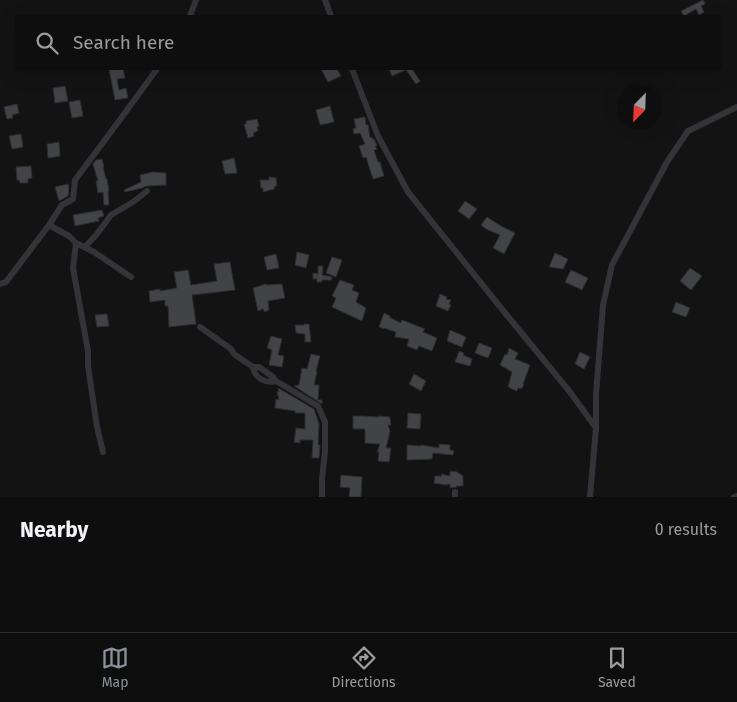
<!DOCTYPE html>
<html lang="en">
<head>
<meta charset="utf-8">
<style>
	body { margin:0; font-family:"Fira Sans",sans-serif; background:#1c1c1d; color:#f1f3f6 }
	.compass { position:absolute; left:617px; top:85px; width:45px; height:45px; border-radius:50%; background:#0e0e0f; box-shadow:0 5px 20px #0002; rotate:203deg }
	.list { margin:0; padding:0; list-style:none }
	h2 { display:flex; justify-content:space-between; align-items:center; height:65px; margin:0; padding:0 20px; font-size:21px }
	h2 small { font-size:16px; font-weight:400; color:#9b9c9e }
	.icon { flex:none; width:28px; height:28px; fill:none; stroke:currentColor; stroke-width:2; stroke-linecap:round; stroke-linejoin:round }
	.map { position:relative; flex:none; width:737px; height:497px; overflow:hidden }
	.search { position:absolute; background:#0e0e0f; box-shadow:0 5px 20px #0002; left:15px; right:15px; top:15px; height:55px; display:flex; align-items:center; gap:12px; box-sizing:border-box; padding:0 18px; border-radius:0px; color:#9b9c9e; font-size:19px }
	.sheet { height:135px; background:#0e0e0f }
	nav { display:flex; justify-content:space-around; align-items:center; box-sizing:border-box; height:70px; border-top:1px solid #2e2e2f; background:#0e0e0f; font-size:14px; color:#9b9c9e }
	nav a { display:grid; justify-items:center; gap:2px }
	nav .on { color:#8c9099 }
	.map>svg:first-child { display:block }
</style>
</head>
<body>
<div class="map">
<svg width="737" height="497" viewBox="0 0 737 497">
	<rect width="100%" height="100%" fill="#131314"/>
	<!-- building -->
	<path fill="#424347" stroke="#2d2d30" d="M703,0l2,4 -4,2 3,6 -5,3 -3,-6 -12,7 -3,-5z
		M109,69h14l2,9 -8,1 2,11 7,-2 2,10 -13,2z
		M321,69h16l4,7 -13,6z
		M389,69h23l8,12 -4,3 -10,-14 -14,6z
		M65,86l3,15 -13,2 -2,-15z
		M80,100l3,16 -11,2 -3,-16z
		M17,104l2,9 -7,2 1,3 -6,1 -3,-12z
		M330,106l4,16 -14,3 -4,-15z
		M365,117l1,8h2l2,13 2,-1 1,3 1,-1 3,7h-2l2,3 -3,1 4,12h2l4,14 -11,3 -7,-22 -3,1 -4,-12 6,-2 -5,-11 -6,1 -1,-5 3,-1 -2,-9z
		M257,119l2,7 -2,1 1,4 -5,2 1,3 -6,2 -4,-14h2v-3z
		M21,134l2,13 -11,2 -3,-13z
		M59,142l1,14 -12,2 -1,-14z
		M234,158l3,15 -12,1 -3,-13z
		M102,159l2,8h-1l3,12h1l2,12h-1l1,14h-5l-1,-13 -5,1 -2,-12h2l-5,-17 3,-4z
		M31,166l1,12 -4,1v4h-8l-1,-3h-2l-1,-13z
		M153,172l13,1v12l-20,1 -4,2 -17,4 -1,-2 17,-8 -1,-7z
		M269,177l7,1 1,8h-2l-1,3 -11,3v-4h-2l-1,-8h9z
		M68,184l1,4 -1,8 -9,5 -4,-14z
		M465,201l12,8 -8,10 -11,-8z
		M102,210l2,6 -6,2 1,3 -24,5 -2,-11z
		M487,217l14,9 14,7 -11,21 -11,-6 7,-13 -14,-6 -5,-4z
		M297,252l12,3 -3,13 -11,-3z
		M555,253l13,6 -5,10 -14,-2z
		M276,254l3,14 -12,2 -3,-13z
		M332,257l10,3 -6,17 -10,-4z
		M230,262l5,28 -43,5 4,29 -27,3 -1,-21h-3v-6l-15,2 -1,-11 11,-2v2l17,-3 -3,-16 14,-2 3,15 26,-4 -3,-17z
		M318,266h5l-1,9 10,2 -1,3h-9v2h-5v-3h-4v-6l5,1z
		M690,268l12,8 -11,14 -11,-9z
		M571,270l17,8 -6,12 -17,-8z
		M340,280l14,5 -2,5 7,3 -3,9 10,6 -4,13 -30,-14 4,-9 -4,-2z
		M266,284v1l16,-1 3,14 -17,3 1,9 -4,2 -2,-3 -5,2 -5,-23z
		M440,294l7,3 -1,2 5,1 -2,4 2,1 -3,6 -12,-5z
		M676,302l14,6 -4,9 -14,-5z
		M384,313l6,3 -1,1 12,6 1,-3 23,9 -2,3 14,6 -5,13 -13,-5 -2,4 -10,-4 2,-7 -14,-2 1,-5 -12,-4v1l-5,-2z
		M107,314l2,12 -12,1 -2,-12z
		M304,324h5l2,18h-6v-8l-9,-1 -1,-8h9z
		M450,330l16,7 -4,10 -15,-6z
		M271,336l11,3 -4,16 6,1 -2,11 -13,-2 3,-15 -5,-2z
		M479,343l13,5 -4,10 -13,-5z
		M509,348l9,5 -3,6 15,6 -7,19 1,1 -3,4 -3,-1 -1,3 -9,-4 4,-15 -12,-7 5,-11 2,1z
		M459,351l5,2 -1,2 9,4 -2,7 -15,-4z
		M580,352l10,5 -6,12 -9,-5z
		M311,354l9,2 -4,15 1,1 -3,13h5l-1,15h4v4l-28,-18 5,-1 3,-17 5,1z
		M414,374l12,7 -5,10 -12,-7z
		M278,388l36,21 5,15 -1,21h2l-1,13h-7l1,-18h-13v3l-6,-1 2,-14 9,1v-16h-10v-2l-20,-3 1,-9 3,1 -2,-9 2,1z
		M408,413l13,1 -1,15 -13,-1z
		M353,416h10l16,1v-1l11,1 1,8h-3l2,6 -4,17h5l-2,14 -11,-1 1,-9h-2l3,-8 -15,-1v-14h-12z
		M439,444l11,1v5l4,1 -1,4 -20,-2 -1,6 -25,1v-15l14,1v-1l18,3z
		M450,471l7,1 6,4v10h-7l1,1 -7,1v-4l-4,1 -12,-2 1,-7h6l1,-2 8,2z
		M341,475l21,2 -1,20h-12l1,-9 -10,-1z"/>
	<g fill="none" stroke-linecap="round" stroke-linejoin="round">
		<!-- minor -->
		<path stroke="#343438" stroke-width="6" d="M325,0l6,16
			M190,16l6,-16
			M352,69l26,67 30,56 93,116 69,84 26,36
			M49,225l20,11 7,7 18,9 37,25
			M76,243l-3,25 15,83v15l9,61 6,25
			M85,247l12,-13 14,-19 22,-13 14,-11
			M0,284l6,-2 43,-57 13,-20 11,-6 2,-19 44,-59 38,-52
			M200,327l31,22 3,5 19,13h6l14,10 3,4 42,25 7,16v29l-3,28v18
			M253,367c2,11 12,17 23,14
			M455,492v5
			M590,497l6,-69v-34l7,-89 9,-40 55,-103 21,-31 49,-24
			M734,497l3,-1"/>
	</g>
</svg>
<svg class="compass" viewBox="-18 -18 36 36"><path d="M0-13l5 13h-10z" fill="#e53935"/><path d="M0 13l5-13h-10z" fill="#9b9c9e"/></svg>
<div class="search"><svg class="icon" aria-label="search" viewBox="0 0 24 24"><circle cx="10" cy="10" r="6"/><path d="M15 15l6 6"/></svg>Search here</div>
</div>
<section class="sheet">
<h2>Nearby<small>0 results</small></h2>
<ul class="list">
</ul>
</section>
<nav>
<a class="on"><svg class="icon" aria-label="map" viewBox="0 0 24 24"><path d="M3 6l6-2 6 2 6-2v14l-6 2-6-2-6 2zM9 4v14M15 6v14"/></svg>Map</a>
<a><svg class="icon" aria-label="directions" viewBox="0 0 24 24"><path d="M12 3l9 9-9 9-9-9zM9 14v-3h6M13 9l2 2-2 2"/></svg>Directions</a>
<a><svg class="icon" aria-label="saved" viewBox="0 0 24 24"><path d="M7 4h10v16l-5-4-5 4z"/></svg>Saved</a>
</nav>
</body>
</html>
